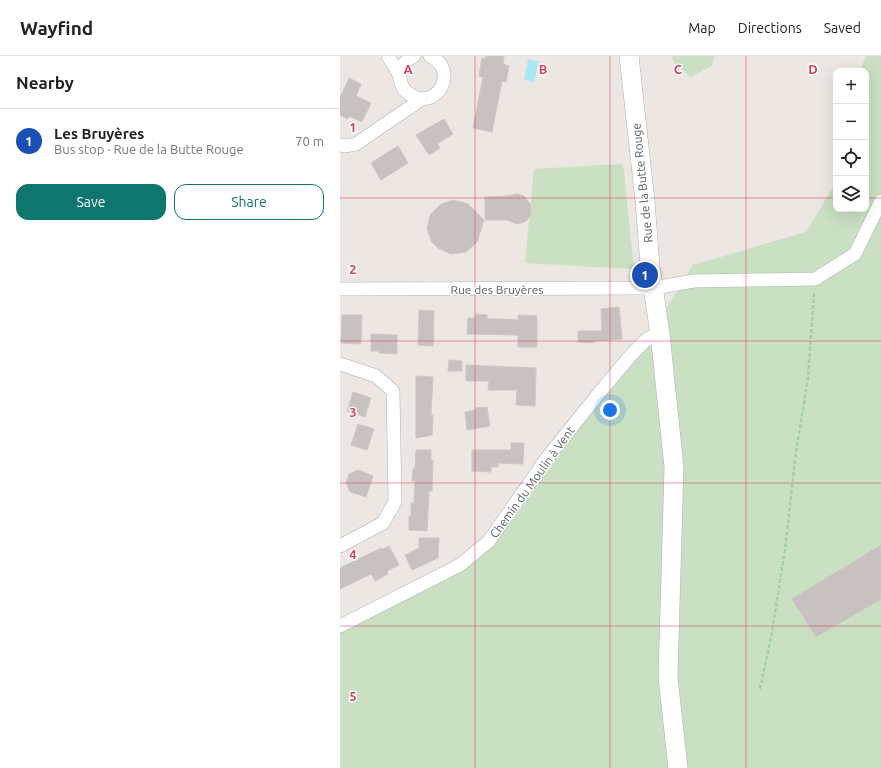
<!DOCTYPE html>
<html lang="en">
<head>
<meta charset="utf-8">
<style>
	body { margin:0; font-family:Ubuntu,sans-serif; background:#f2f2f2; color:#222 }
	.controls { position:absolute; right:12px; top:12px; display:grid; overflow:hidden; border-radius:8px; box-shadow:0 4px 16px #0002 }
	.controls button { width:36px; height:36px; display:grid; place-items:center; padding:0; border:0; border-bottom:1px solid #e0e0e0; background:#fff; color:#222; font:20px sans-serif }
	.you { position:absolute; left:270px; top:354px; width:14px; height:14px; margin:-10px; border:3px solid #fff; border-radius:50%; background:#1a73e8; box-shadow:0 0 0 6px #1a73e833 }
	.badge { display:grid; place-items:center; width:26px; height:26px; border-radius:50%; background:#0f766e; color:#fff; font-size:13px; font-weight:700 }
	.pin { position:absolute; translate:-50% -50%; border:2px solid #fff; box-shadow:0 1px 4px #0006 }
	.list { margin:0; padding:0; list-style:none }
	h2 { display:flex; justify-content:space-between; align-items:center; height:52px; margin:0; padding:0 16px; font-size:17px }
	h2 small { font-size:13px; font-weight:400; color:#767676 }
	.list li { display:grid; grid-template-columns:26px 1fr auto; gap:12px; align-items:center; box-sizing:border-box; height:64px; padding:0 16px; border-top:1px solid #e0e0e0 }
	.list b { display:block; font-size:15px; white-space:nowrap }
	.list p { margin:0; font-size:13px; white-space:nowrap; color:#767676 }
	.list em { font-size:13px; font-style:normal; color:#767676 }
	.actions { display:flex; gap:8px; padding:12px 16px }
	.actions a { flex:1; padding:9px 0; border:1px solid #0f766e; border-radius:12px; text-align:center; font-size:14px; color:#0f766e }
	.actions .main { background:#0f766e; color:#fff }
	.icon { flex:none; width:22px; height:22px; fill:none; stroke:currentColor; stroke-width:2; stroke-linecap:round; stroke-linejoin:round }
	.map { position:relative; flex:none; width:541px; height:712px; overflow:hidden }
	header { display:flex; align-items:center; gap:24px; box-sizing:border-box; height:56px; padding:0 20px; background:#fff; border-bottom:1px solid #e0e0e0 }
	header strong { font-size:19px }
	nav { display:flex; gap:22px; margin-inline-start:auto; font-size:14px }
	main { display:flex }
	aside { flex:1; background:#fff }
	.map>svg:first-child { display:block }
</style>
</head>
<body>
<header>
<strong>Wayfind</strong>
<nav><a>Map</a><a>Directions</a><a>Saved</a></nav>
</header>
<main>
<aside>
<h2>Nearby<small></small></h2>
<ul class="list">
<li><span class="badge" style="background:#1a4fb4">1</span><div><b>Les Bruyères</b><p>Bus stop · Rue de la Butte Rouge</p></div><em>70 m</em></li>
</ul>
<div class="actions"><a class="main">Save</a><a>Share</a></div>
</aside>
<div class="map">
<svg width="541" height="712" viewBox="0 0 541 712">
	<rect width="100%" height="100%" fill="#ece7e3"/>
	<!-- green -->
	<path fill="#cae0c2" d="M331,0h43l-2,10 -21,11 -15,-11z
		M526,0h15v712h-541v-137l144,-78 70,-97 81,-96 58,-95 113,-33 30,-50v27h30v-138h-6z
		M283,108l11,105 -109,-6 9,-94z"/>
	<!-- water -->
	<path fill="#aae9f4" d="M188,3l11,2 -5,21 -10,-2z"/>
	<!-- building -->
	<path fill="#c7c2bf" stroke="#cfc7c2" d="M146,0h18l-1,8 6,2 -3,16 -4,-1 -10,51 -19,-4 10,-51 -4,-1 3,-18 3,1z
		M9,22l12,6 -5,12 15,7 -9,19 -13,-6 -1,3 -8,-4v-17z
		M104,63l9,15 -16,10 3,4 -11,7 -13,-20z
		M58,90l10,17 -27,17 -10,-17z
		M177,138l7,2 7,9v9l-4,6 -5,3 -6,1 -9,-4h-22v-23l23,-1z
		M114,144l14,4 16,16 -7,22 -11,10 -15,2 -13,-6 -6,-6 -5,-13 3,-14 11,-11z
		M279,251l3,32 -28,2v2l-16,-1v-11h24l-1,-22z
		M79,254l15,1 -1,35 -15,-1z
		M136,258l11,1v4h13l18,1v-5l19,1v31h-19v-12l-51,-1 1,-16h7z
		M2,259h20l-1,29 -20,-1z
		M31,278l26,1v19l-18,-1v-2h-8z
		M109,304l13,1v10h-14z
		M126,309l70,3 -1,38 -19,-1 1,-15h-29l1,-9h-23z
		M76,320l17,1 -2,38h2l-1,20 -16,3z
		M13,336l18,6 -6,19 -18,-6z
		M147,351l3,19 -23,4 -2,-18 11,-2v-2z
		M18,368l16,5 -7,21 -16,-5z
		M171,387h13l-1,21 -25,-1v4h-7v5l-19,-1v-21h39z
		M76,394h15v10h2l-1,31h-3l-2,40 -18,-1v-14h2v-13h3l1,-22h-3l1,-12h2z
		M18,414l15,6 -7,21 -16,-5 -4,-9 3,-9z
		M79,482h20l-1,20 -26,12 -7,-15 14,-7z
		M541,489v54l-65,38 -24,-38z
		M49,490l10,19 -12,6 1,3 -13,7 -4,-7 -31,15v-21l41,-20v2z"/>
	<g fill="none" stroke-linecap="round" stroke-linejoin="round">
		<!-- street casing -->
		<g stroke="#aeb2b3" stroke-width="14">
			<path id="street" d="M48,0l12,20
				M74,0c-8,4 -15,11 -14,22 1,7 4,14 11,17 26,16 49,-25 19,-39
				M0,89l6,1 10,-2 66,-45
				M0,233l313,-1 41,-7 121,-2 40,-25 26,-53
				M0,308l36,12 17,15 2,111 -12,21 -43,23
				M0,570l120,-61 29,-24 58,-83 57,-71 28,-33 14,-14 9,-5 5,-1"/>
		</g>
		<!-- secondary casing -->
		<g stroke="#adb2b4" stroke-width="20">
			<path id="secondary" d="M289,0l16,145 5,65 10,68 14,133 -6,210 10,91"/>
		</g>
		<!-- path -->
		<path stroke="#a6cfa6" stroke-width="2.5" stroke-dasharray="4 2" stroke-linecap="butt" d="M420,633l11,-52 14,-87 10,-91 13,-81 6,-86"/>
		<!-- street -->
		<use href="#street" stroke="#fff" stroke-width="13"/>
		<!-- secondary -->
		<use href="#secondary" stroke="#fff" stroke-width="19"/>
	</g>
	<!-- grid -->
	<path fill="none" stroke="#d4415f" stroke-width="1" stroke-opacity="0.55" d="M135,0v712M270,0v712M406,0v712M0,142h496M526,142h15M0,285h541M0,427h541M0,570h541"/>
	<g text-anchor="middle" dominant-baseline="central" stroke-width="3" stroke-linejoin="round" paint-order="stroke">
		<!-- street labels -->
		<g font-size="12" fill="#5b6061" stroke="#fff">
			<text transform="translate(302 127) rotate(-96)">Rue de la Butte Rouge</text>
			<text x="157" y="233">Rue des Bruyères</text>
			<text transform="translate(192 426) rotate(-54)">Chemin du Moulin à Vent</text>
		</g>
	</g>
	<g font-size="13" text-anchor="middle" font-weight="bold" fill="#d4415f" stroke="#fff" stroke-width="3" stroke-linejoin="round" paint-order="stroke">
		<text x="68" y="18">A</text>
		<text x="203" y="18">B</text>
		<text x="338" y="18">C</text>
		<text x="473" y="18">D</text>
		<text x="13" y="76">1</text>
		<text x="13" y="218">2</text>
		<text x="13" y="361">3</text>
		<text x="13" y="503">4</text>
		<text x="13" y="645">5</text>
	</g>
</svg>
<div class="controls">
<button>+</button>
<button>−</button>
<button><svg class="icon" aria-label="locate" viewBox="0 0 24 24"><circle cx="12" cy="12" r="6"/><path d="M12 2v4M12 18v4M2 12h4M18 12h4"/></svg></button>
<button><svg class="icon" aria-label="layers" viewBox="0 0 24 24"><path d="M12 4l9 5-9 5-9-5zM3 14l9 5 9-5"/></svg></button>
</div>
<div class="you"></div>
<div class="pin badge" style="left:305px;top:219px;background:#1a4fb4">1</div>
</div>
</main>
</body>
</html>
